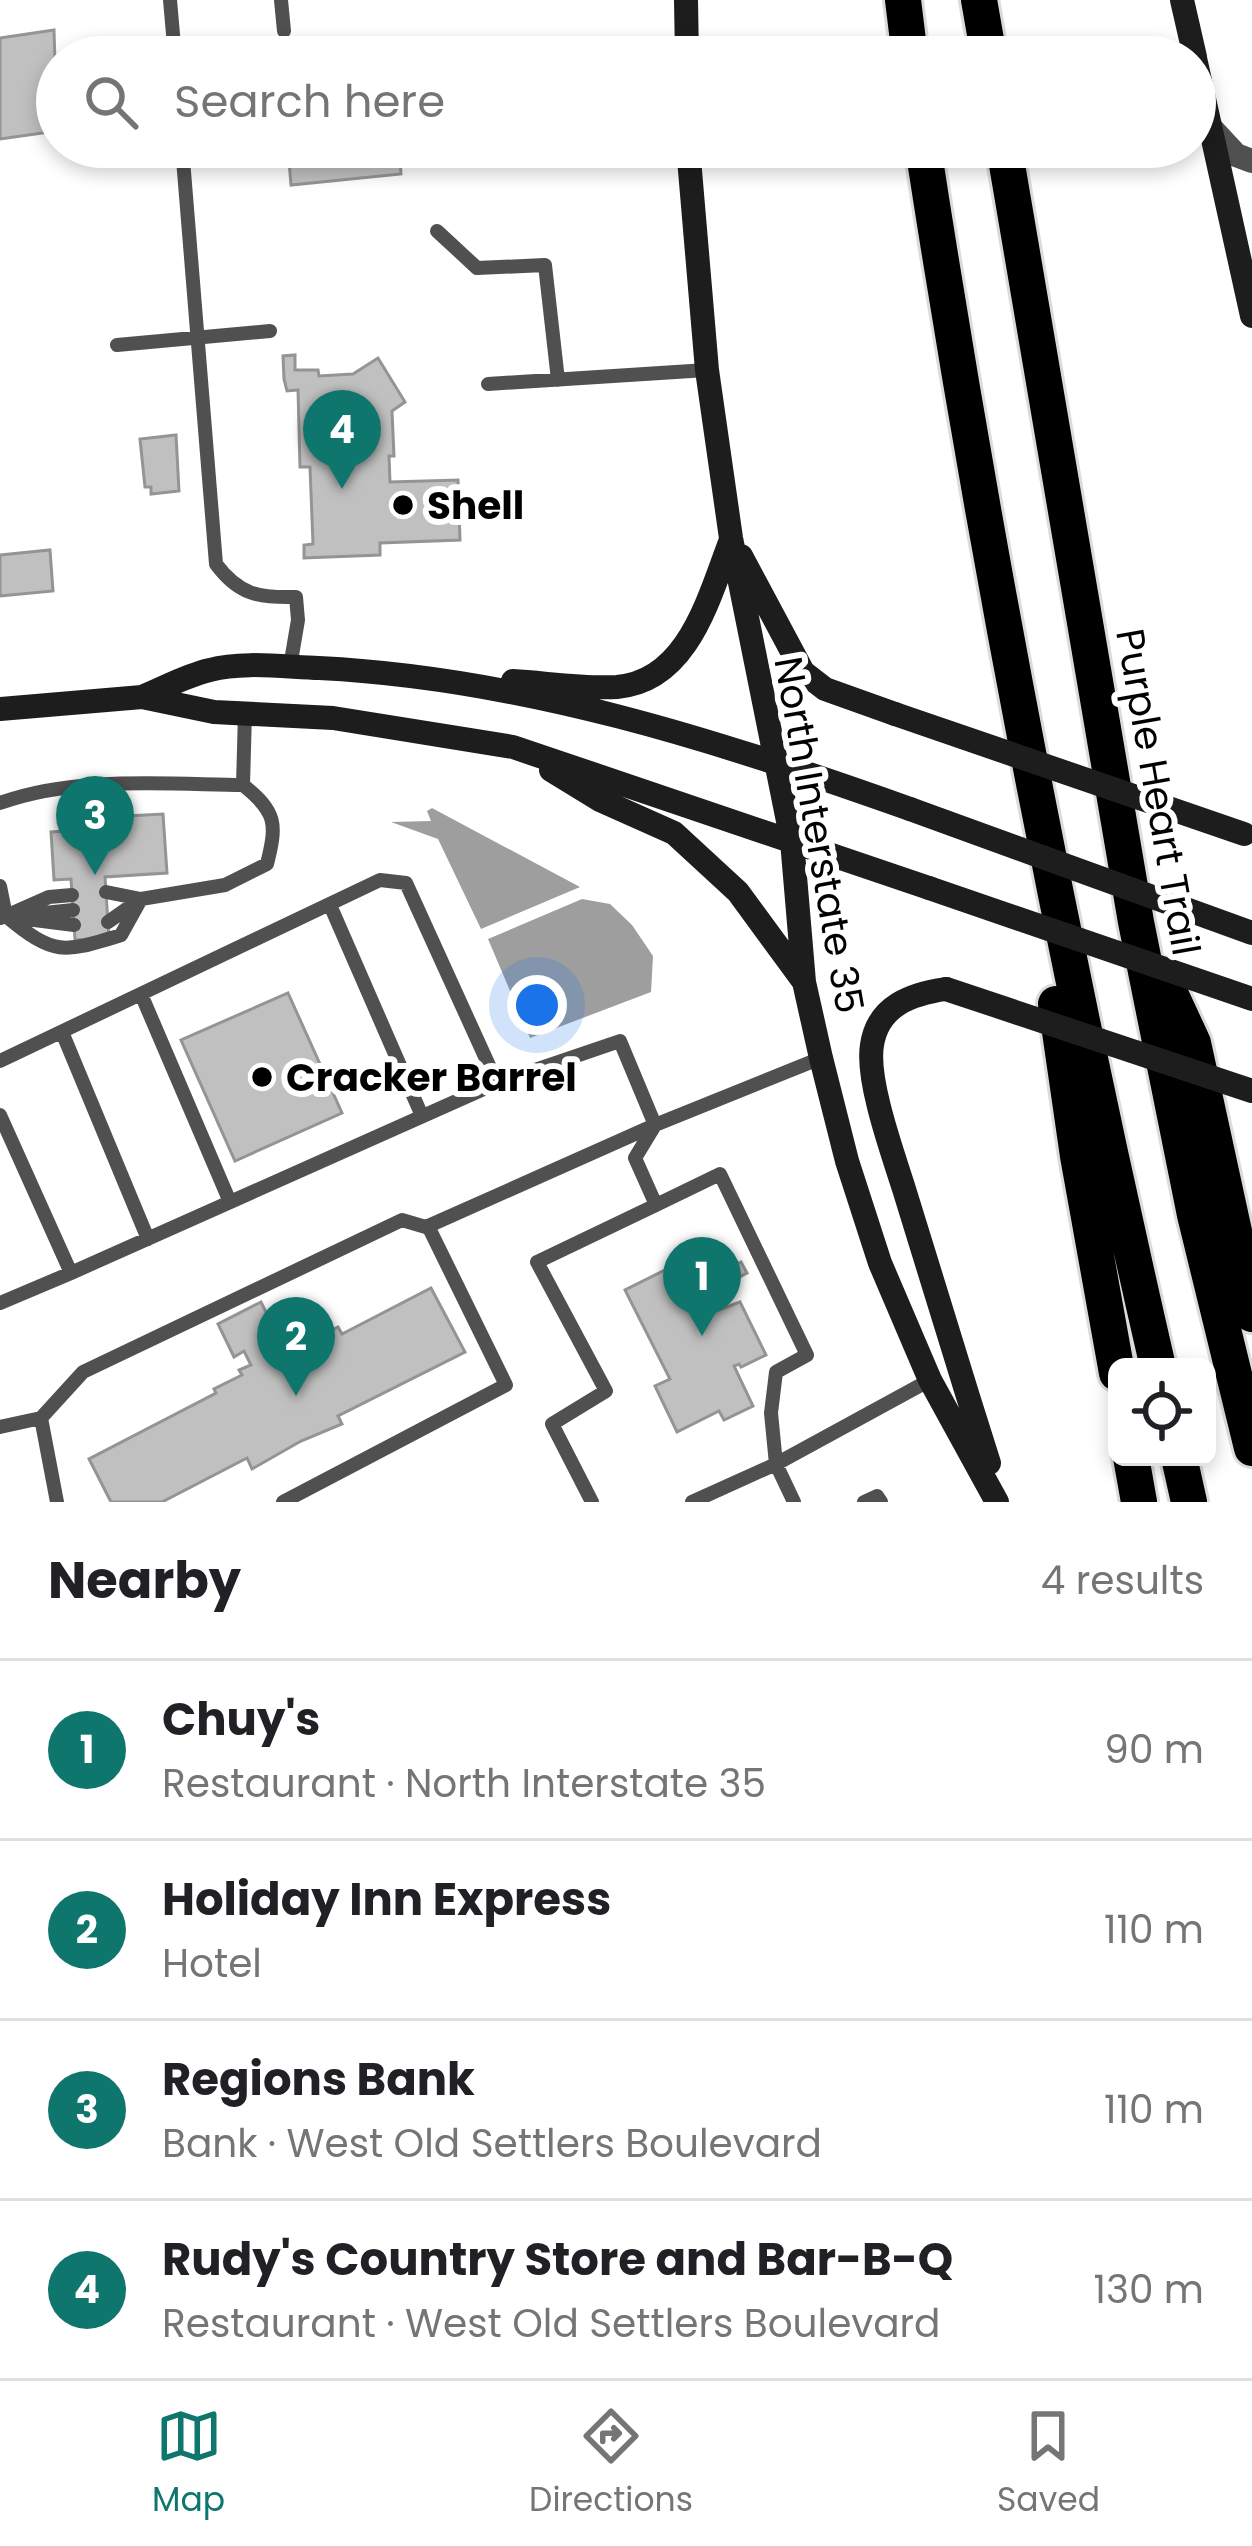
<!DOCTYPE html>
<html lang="en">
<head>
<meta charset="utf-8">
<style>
	body { margin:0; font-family:Poppins,sans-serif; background:#f6f6f6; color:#202124 }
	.controls { position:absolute; right:36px; bottom:36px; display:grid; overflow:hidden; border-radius:18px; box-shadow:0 6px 18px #0003 }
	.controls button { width:108px; height:108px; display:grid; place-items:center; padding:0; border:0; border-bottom:3px solid #e0e0e0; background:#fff; color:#202124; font:60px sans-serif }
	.you { position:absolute; left:537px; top:1005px; width:42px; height:42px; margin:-30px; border:9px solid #fff; border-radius:50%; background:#1a73e8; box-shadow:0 0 0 18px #1a73e833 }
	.badge { display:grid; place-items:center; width:78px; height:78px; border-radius:50%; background:#0f766e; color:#fff; font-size:39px; font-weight:700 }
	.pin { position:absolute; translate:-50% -99px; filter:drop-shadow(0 3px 6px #0008) }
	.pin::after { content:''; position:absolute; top:63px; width:42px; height:36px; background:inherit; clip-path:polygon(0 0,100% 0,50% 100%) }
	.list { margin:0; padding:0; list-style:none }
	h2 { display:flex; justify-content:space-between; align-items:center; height:156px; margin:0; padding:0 48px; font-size:51px }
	h2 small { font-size:39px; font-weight:400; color:#757577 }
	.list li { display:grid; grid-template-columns:78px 1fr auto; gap:36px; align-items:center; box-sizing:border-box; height:180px; padding:0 48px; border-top:3px solid #e0e0e0 }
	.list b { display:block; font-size:45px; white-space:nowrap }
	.list p { margin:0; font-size:39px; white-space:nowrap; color:#757577 }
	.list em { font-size:39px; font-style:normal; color:#757577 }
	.icon { flex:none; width:66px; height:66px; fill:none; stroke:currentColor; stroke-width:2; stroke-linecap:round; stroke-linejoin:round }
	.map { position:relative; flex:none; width:1252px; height:1502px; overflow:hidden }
	.search { position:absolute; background:#fff; box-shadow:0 6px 18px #0003; left:36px; right:36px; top:36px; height:132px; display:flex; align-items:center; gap:30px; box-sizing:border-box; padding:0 42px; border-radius:66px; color:#757577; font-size:45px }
	.sheet { height:876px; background:#fff }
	nav { display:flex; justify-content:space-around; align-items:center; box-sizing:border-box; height:168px; border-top:3px solid #e0e0e0; background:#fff; font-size:33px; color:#757577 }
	nav a { display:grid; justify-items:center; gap:6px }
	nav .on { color:#0f766e }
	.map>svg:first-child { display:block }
</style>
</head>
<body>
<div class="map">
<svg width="1252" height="1502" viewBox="0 0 1252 1502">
	<rect width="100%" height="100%" fill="#fff"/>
	<!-- water -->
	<path fill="#9e9e9e" d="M432,808l148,79 -99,42 -43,-90 -47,-17 40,-1 -4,-10z
		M582,899l28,5 22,21 21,31 -2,36 -121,46 -42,-99z"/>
	<!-- building -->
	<path fill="#c0c0c0" stroke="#949494" stroke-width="3" d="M54,30l3,101 -57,8v-101z
		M279,147h120l2,27 -110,11 -3,-36z
		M295,355v15h23l1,6 34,-2 25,-16 27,44 -13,9 2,45h-5l1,26 68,-2 2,60 -80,3v12l-76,3v-13l9,-1 -3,-77h-10l-2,-77 -11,1 -3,-12 -1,-23z
		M176,435l3,56 -28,3v-7h-6l-5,-48z
		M50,550l3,41 -53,5v-41z
		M85,810v8h8v11l16,-1v-11l54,-3 4,59 -62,4 4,61 -34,2 -4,-61 -17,1 -3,-48 16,-1 4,-20z
		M288,993l54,120 -107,48 -54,-121z
		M687,1259l13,24 8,-5 -6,-12 13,-6 6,12 20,-10 6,11 -31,16 9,17 -14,7 29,-11 26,53 -25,12 -2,-3 -5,2 19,40 -29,14 -5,-9 -42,21 -22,-46 15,-7 -45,-89z
		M431,1288l34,64 -127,64 4,8 -41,17 -49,28 -5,-11 -85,44h-51l-22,-43 127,-66 -2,-4 28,-14 -3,-5 12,-5 -7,-14 -10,6 -16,-33 43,-22 17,34 -11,6 9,17 62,-32 4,7z"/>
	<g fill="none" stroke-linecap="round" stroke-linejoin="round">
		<!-- motorway casing -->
		<g stroke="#dbdbdb" stroke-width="42">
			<path id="motorway" d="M903,0l7,57
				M979,0l10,57
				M923,147c63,409 142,816 235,1220
				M1004,147l132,775 59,293 57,233
				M1162,976l31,67 59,271
				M1056,1004l22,152 39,217
				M1131,1457l8,45
				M1179,1457l10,45"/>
		</g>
		<!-- service -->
		<path stroke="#505050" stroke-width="14" d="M170,0l5,57
			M281,0l3,31
			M182,147l34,417c23,31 43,34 80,33l2,23 -8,47
			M437,231l40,37 68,-3 13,115
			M117,345l153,-14
			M488,384l219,-14
			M0,803c74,-27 164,-19 243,-18
			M0,886l6,30
			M106,892l35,7
			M330,905l92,211
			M35,914l38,-4
			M6,916l43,-19 23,-2
			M11,917l63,8
			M0,918l6,-2c48,40 57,37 115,19l20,-36 84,-14 42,-21c10,-40 10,-52 -24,-79l2,-72
			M108,922l30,-21
			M141,994l89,208
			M62,1032l86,207
			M0,1061l380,-181 26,3 91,200
			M0,1115l71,158 426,-190 123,-42 35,84 -20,33 21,47 64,-31 87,181 -31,17 -5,41 5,51 -84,38
			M426,1227l229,-102 166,-67
			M0,1303l71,-30
			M41,1418l16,84
			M0,1427l41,-9 42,-46 319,-152 27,8 77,157 -223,117
			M592,1502l-40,-78 54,-33 -69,-129 119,-57
			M794,1502l-18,-38 154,-84
			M864,1502l13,-6 4,6"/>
		<!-- tertiary -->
		<path stroke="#505050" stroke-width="24" d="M1210,127l26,28 16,6"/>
		<!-- secondary -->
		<path stroke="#1d1d1d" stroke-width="24" d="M686,0l1,57
			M1182,0l13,57
			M1195,58l57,258
			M688,147l19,223 24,168 61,303 12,141 17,76 26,103 33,102 50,117 67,122
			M741,556l62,116 22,17 70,25
			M513,681c34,2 70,8 104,6 72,-6 92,-91 114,-147
			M142,697c22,-9 45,-22 68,-27 32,-9 75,-3 109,-2 203,10 401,73 591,141
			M0,709l142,-12 72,15 119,6 180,29 416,141
			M551,770l49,30 74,33 64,59 66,90
			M946,989c-34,5 -68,16 -74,56 -6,35 21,109 32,144 28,92 56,183 85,274"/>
		<!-- motorway -->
		<use href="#motorway" stroke="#000" stroke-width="36"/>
		<!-- secondary-bridge -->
		<path stroke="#1d1d1d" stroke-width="24" d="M895,714l349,120
			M910,809l342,124
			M929,888l323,111
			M946,989l306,102"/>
	</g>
	<!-- markers -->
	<g fill="#000" stroke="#fff" stroke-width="4.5">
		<circle cx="403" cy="505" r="12"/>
		<circle cx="262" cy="1077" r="12"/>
	</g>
	<g text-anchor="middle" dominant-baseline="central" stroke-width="12" stroke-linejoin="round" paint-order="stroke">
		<!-- poi labels -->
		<g font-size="39" font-weight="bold" fill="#000" stroke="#fff" text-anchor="start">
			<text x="427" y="505">Shell</text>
			<text x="286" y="1077">Cracker Barrel</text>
		</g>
		<!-- street labels -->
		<g font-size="39" fill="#000" stroke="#fff">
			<text transform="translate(1158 792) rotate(80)">Purple Heart Trail</text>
			<text transform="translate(819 835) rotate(80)">North Interstate 35</text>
		</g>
	</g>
</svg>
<div class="controls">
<button><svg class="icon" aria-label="locate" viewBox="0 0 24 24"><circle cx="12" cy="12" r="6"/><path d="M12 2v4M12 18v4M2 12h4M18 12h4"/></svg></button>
</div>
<div class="you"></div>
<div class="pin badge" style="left:702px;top:1336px">1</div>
<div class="pin badge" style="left:296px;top:1396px">2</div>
<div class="pin badge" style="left:95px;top:875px">3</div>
<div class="pin badge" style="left:342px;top:489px">4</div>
<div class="search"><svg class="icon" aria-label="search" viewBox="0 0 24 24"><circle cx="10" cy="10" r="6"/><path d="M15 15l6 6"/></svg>Search here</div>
</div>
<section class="sheet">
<h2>Nearby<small>4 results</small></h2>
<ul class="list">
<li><span class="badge">1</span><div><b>Chuy's</b><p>Restaurant · North Interstate 35</p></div><em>90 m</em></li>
<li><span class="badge">2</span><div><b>Holiday Inn Express</b><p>Hotel</p></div><em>110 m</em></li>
<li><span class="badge">3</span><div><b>Regions Bank</b><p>Bank · West Old Settlers Boulevard</p></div><em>110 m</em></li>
<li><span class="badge">4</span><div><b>Rudy's Country Store and Bar-B-Q</b><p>Restaurant · West Old Settlers Boulevard</p></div><em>130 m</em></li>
</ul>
</section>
<nav>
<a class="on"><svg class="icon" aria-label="map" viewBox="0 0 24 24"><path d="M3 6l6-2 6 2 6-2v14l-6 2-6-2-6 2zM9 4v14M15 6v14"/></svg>Map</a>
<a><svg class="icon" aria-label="directions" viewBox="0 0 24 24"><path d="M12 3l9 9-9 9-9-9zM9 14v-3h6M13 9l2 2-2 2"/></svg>Directions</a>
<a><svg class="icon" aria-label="saved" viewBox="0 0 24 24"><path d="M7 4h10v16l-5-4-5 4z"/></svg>Saved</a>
</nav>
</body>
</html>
